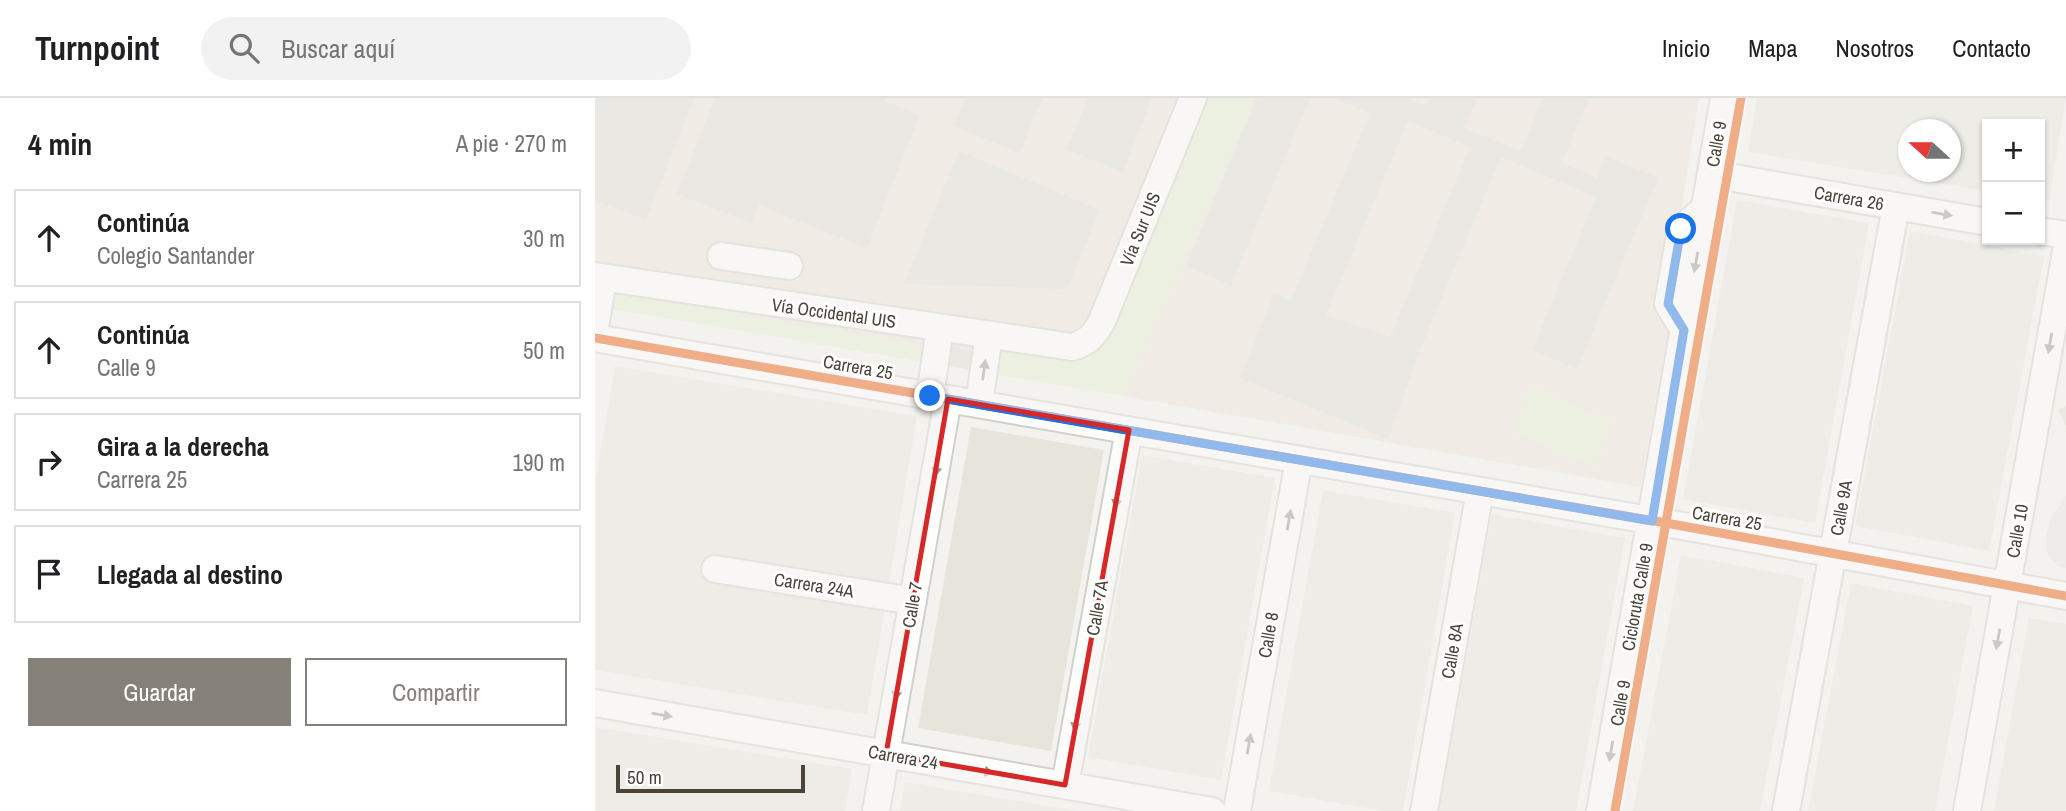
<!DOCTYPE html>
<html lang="es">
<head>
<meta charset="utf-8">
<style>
	body { margin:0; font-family:"Archivo Narrow",sans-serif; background:#f2f2f2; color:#202124 }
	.controls { position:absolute; right:21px; top:21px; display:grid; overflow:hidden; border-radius:0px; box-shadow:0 2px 5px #0004 }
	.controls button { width:63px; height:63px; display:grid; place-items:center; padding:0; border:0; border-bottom:2px solid #e0e0e0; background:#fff; color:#202124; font:35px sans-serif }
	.compass { position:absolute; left:1303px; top:21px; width:63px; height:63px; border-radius:50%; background:#fff; box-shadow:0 2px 5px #0004; rotate:291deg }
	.scale { position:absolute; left:21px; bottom:18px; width:189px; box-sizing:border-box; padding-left:7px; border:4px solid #4b4439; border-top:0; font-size:19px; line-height:24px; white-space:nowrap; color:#4b4439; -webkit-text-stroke:5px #fff; paint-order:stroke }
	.stop { position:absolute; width:21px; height:21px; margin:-16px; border:5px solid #1a73e8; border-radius:50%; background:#fff }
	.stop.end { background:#1a73e8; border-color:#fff; box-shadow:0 2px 7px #0008 }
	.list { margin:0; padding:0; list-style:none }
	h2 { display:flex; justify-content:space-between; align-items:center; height:91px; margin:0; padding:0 28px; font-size:30px }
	h2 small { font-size:23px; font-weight:400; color:#757577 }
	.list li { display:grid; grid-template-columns:46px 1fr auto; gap:21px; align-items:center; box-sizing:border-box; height:98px; margin:0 14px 14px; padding:0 14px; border:2px solid #e0e0e0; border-radius:0px }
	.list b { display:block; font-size:26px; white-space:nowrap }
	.list p { margin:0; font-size:23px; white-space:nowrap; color:#757577 }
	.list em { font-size:23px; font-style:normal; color:#757577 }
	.actions { display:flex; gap:14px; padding:21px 28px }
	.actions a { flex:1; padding:16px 0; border:2px solid #868178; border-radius:0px; text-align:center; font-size:24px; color:#868178 }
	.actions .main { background:#868178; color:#fff }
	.icon { flex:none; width:38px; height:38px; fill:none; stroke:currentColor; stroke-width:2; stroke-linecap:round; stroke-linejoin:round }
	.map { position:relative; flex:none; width:1471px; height:713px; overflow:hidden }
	header { display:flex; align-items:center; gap:42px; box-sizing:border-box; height:98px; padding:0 35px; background:#fff; border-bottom:2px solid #e0e0e0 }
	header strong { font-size:33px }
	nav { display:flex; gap:38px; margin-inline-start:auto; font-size:24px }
	.search { width:490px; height:63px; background:#f2f2f2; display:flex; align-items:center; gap:18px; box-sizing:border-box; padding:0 24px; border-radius:38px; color:#757577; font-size:26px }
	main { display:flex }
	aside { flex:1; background:#fff }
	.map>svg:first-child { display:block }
</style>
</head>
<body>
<header>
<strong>Turnpoint</strong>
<div class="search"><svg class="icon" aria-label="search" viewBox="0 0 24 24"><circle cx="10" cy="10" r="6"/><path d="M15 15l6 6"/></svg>Buscar aquí</div>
<nav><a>Inicio</a><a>Mapa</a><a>Nosotros</a><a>Contacto</a></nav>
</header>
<main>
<aside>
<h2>4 min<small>A pie · 270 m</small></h2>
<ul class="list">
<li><svg class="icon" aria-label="ahead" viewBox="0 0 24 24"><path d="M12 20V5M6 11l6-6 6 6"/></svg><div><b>Continúa</b><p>Colegio Santander</p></div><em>30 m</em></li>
<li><svg class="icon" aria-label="ahead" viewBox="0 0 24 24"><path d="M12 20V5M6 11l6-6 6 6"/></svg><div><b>Continúa</b><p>Calle 9</p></div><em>50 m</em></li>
<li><svg class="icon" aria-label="right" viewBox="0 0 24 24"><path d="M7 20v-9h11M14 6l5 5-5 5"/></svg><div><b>Gira a la derecha</b><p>Carrera 25</p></div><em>190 m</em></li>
<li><svg class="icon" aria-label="arrive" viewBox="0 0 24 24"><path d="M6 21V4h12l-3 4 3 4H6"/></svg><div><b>Llegada al destino</b></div></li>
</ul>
<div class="actions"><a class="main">Guardar</a><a>Compartir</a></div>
</aside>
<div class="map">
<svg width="1471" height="713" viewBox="0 0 1471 713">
	<rect width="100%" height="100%" fill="#f4f2ee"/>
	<!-- residential -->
	<path fill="#e7e4dc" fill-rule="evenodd" d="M1162,0h309l-17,103 -9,-2v-75h-53v67l-239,-39zM1314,32h42v42h-42z
		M1142,102l132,23 -54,300 -132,-24z
		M1315,133l134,25 -55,295 -134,-25z
		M20,268l302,50 -50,299 -272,-45v-186z
		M376,329l133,23 -53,301 -133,-23z
		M547,357l133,23 -54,302 -133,-23z
		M728,392l132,23 -52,298h-20l-114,-20z
		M897,416l133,24 -49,273h-137z
		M1086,457l123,23 -44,233h-127z
		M1256,485l122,23 -38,205h-127z
		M1434,520l37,6v187h-72z
		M0,629l257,42 -7,42h-250z
		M310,684l173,29h-178z"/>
	<!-- education -->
	<path fill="#eae5da" d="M0,0h1104l-17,107 -12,14 -15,87 14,22 -29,159 -517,-91 -528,-90z"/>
	<!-- green -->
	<path fill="#e1eecf" d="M616,0h44l-132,298 -124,-21 4,-25 108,-21z
		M20,195l306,52 -3,16 -306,-52z
		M937,289l81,36 -19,43 -81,-35z"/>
	<!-- parking -->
	<path fill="#e6e3df" d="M1471,397v73l-9,-3 -7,-7 -4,-8v-12l4,-18z"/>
	<!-- building -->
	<path fill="#dedbd6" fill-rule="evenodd" d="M0,0h99l-48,122 -51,-20z
		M120,0h171l-2,3 36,14 -53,133 -108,-43 -8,18 -74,-29z
		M370,0h77l-22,55 -66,-27z
		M493,0h64l-29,74 -56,-22z
		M662,0h53l-79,187 -45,-19z
		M738,0h74l19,8 3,-8h48l-13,30 57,23 22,-53h46l-27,65 35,15 9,-22 52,22 -81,191 -45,-19 64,-153 -95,-40 -81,193 -32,89 -148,-61 34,-84 17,6 79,-187zM813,23l62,26 -80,190 -64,-22z
		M364,53l141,59 -33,79 -163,-5z
		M357,249l20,4 -3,18 -20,-3z
		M1471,308v20l-8,-16z"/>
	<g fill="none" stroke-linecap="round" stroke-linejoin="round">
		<!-- minor casing -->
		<g stroke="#d2d0cb" stroke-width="30">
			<path id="minor" d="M1116,76l276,48
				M1445,133l26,4
				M126,158l68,10
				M0,178l477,71c16,-5 22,-11 30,-26l91,-223
				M0,229l8,-48
				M1089,232l-16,-26 13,-75 24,-21
				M0,240l1071,185 400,73
				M335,298l10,-68
				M384,306l10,-69
				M120,471l198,32
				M0,605l617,108
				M470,687l64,-355
				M281,713l72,-412
				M642,713l62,-351
				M829,713l56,-320
				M1005,713l124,-713
				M1191,713l110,-605
				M1372,713l99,-559"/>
		</g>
		<!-- minor -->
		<use href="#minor" stroke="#fdfdfc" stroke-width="26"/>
		<!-- cycleway casing -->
		<g stroke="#fff" stroke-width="13">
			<path id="cycleway" d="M0,240l1071,185 400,73
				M1020,713l126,-713"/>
		</g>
		<!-- cycleway -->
		<use href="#cycleway" stroke="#e8590c" stroke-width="9"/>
	</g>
	<!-- one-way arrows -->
	<defs><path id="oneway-solid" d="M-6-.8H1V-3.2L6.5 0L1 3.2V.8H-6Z" transform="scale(1.75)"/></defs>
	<g fill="#9b9791">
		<use href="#oneway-solid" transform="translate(1347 116) rotate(10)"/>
		<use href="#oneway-solid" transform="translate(1101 164) rotate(100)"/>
		<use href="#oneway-solid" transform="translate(1455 245) rotate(100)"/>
		<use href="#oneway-solid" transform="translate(389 272) rotate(-82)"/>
		<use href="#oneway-solid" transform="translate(342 368) rotate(100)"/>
		<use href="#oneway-solid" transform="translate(522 400) rotate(100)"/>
		<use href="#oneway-solid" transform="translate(694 422) rotate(-80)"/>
		<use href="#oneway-solid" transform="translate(1403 541) rotate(100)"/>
		<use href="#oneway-solid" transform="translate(302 592) rotate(100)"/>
		<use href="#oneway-solid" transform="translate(67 617) rotate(10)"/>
		<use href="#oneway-solid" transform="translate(481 623) rotate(100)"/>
		<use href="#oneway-solid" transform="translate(654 646) rotate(-80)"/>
		<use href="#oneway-solid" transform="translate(1016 653) rotate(100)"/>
		<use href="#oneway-solid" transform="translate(388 673) rotate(10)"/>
	</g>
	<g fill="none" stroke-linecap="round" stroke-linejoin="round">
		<!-- route -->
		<path stroke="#1a73e8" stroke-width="9" d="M335,298l722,125 32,-191 -16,-26 13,-75"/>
	</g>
	<!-- marked area -->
	<path d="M0 0H1471V713H0ZM353,301l181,31 -64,355 -179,-31z" fill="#f4f2ee" fill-opacity=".55" fill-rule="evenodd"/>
	<path fill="none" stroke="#d62828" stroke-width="5" stroke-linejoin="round" d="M353,301l181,31 -64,355 -179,-31z"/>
	<g text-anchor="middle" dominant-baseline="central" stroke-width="6" stroke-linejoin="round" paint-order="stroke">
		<!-- street labels -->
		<g font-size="18" fill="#4b4439" stroke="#fff">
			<text transform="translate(1121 46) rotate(-80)">Calle 9</text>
			<text transform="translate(1254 100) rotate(10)">Carrera 26</text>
			<text transform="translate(545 131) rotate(-68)">Vía Sur UIS</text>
			<text transform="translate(239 215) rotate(8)">Vía Occidental UIS</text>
			<text transform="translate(263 269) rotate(10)">Carrera 25</text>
			<text transform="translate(1246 410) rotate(-80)">Calle 9A</text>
			<text transform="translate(1132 420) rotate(10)">Carrera 25</text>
			<text transform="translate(1422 433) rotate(-80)">Calle 10</text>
			<text transform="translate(219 487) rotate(9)">Carrera 24A</text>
			<text transform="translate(1042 499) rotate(-80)">Cicloruta Calle 9</text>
			<text transform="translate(317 507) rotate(-80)">Calle 7</text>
			<text transform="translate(502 510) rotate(-80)">Calle 7A</text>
			<text transform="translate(673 537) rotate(-80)">Calle 8</text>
			<text transform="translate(857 553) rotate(-80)">Calle 8A</text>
			<text transform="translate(1025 605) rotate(-80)">Calle 9</text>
			<text transform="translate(308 659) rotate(10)">Carrera 24</text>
		</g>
	</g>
</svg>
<div class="controls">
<button>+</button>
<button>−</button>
</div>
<svg class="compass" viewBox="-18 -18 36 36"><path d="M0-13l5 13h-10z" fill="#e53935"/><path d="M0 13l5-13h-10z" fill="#757577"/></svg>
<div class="scale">50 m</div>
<div class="stop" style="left:1086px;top:131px"></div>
<div class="stop end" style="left:335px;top:298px"></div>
</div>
</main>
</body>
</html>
